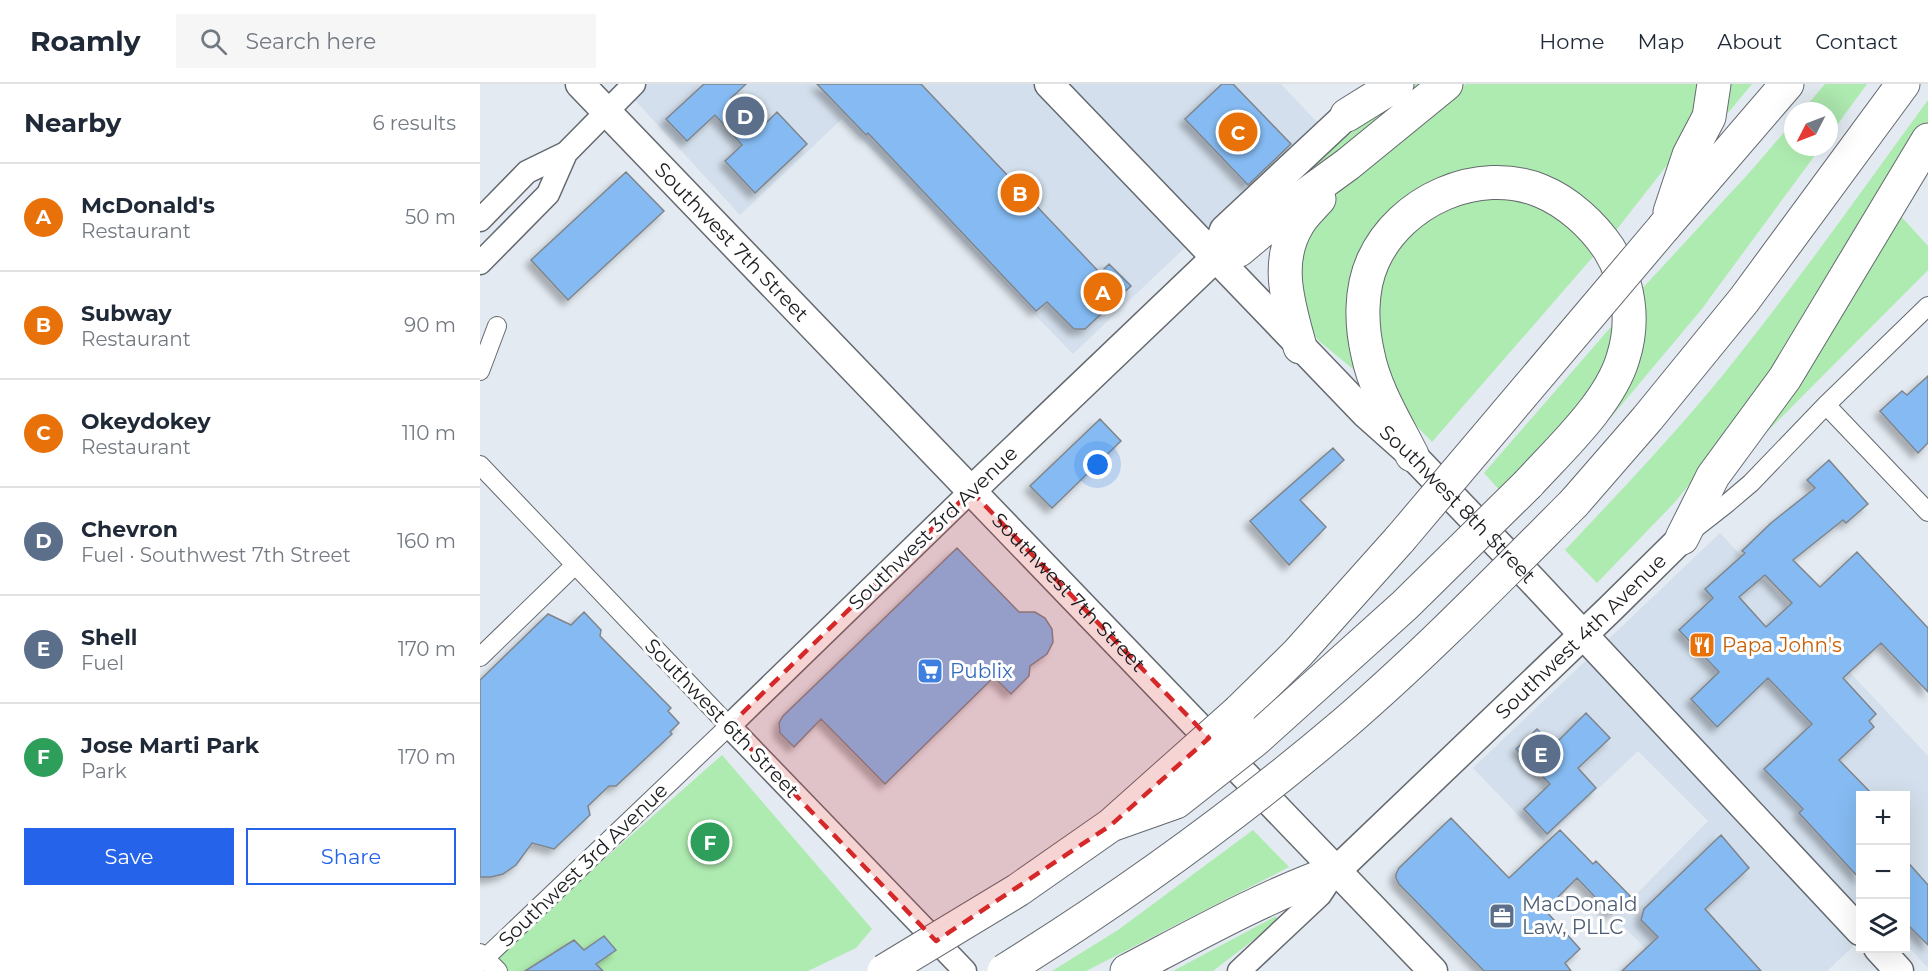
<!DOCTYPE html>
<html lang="en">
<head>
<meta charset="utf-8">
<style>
	body { margin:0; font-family:Montserrat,sans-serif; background:#f6f6f7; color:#1f2937 }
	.controls { position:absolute; right:18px; bottom:18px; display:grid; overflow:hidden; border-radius:0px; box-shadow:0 6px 24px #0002 }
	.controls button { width:54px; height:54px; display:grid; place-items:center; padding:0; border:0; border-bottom:2px solid #e0e1e3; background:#fff; color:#1f2937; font:30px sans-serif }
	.compass { position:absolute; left:1304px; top:18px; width:54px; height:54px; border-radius:50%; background:#fff; box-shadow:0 6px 24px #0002; rotate:228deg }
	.you { position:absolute; left:618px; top:381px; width:21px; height:21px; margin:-15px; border:4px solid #fff; border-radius:50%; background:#1a73e8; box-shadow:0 0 0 9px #1a73e833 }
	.badge { display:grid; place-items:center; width:39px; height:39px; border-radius:50%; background:#2563eb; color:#fff; font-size:20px; font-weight:700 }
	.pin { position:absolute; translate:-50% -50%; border:3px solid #fff; box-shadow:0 2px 6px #0006 }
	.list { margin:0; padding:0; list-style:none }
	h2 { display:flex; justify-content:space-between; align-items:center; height:78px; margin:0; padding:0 24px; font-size:26px }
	h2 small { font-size:20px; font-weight:400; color:#747a83 }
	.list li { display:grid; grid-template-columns:39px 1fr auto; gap:18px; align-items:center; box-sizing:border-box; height:108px; padding:0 24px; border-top:2px solid #e0e1e3 }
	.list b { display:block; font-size:22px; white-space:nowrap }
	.list p { margin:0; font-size:20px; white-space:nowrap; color:#747a83 }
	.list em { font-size:20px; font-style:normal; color:#747a83 }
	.actions { display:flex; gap:12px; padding:18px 24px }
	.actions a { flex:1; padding:14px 0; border:2px solid #2563eb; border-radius:0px; text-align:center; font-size:21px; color:#2563eb }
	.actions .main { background:#2563eb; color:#fff }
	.icon { flex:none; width:33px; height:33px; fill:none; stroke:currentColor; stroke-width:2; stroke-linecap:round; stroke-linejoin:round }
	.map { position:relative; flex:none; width:1448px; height:887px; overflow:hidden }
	header { display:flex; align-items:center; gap:36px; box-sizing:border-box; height:84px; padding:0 30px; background:#fff; border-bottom:2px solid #e0e1e3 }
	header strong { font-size:28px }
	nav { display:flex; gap:33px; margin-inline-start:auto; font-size:21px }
	.search { width:420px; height:54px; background:#f6f6f7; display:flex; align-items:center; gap:15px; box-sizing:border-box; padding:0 21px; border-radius:0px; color:#747a83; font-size:22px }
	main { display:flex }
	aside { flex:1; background:#fff }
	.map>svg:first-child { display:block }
</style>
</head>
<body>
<header>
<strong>Roamly</strong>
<div class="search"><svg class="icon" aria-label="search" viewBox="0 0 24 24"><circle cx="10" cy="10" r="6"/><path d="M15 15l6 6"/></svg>Search here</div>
<nav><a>Home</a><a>Map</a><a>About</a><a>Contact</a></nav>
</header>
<main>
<aside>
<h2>Nearby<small>6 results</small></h2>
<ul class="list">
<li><span class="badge" style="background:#e8710a">A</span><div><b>McDonald's</b><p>Restaurant</p></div><em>50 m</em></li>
<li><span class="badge" style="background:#e8710a">B</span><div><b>Subway</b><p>Restaurant</p></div><em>90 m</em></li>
<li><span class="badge" style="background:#e8710a">C</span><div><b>Okeydokey</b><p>Restaurant</p></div><em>110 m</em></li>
<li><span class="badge" style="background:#5c6f8a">D</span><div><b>Chevron</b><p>Fuel · Southwest 7th Street</p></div><em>160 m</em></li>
<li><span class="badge" style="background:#5c6f8a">E</span><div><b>Shell</b><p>Fuel</p></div><em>170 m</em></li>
<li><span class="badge" style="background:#2e9e5b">F</span><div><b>Jose Marti Park</b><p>Park</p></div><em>170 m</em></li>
</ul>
<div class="actions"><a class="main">Save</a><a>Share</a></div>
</aside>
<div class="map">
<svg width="1448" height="887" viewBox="0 0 1448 887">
	<defs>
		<filter id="shadow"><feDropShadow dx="-5.5" dy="5.5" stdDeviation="3" flood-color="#0004"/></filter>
	</defs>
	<rect width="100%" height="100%" fill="#e3eaf1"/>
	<!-- built -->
	<path fill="#d3dfec" d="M168,0h633l36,38 -244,232 -231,-235 -102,96 -107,-117z
		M1240,449l208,223v212l-22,-24v-148h-46v144l-33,31h-159l-54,-54 94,-96 -70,-70 -95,90 -70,-73z"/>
	<!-- green -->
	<path fill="#aeebb0" d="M933,0h16l-182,141 98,-87z
		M986,0h235l-12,53 -75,96 -103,-62 -125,50 -29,145 -4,3 -34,-28 -12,-15 -14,-42 18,-66 36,-35z
		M1244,0h28l-24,29 -6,-5z
		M1345,0h42l-38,52v-25h-27z
		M1448,16v23l-56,92 -146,225 -51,62 -78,81 -32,-33c47,-50 94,-99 138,-151 80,-96 152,-199 225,-299z
		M1313,38v25h28l-120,163 -83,99 -77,85 98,-202 110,-119z
		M1007,111l56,10 55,46 -166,191 -25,-26 -19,-28 -17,-63 14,-65 44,-46z
		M1418,129l30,33v24l-178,179z
		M1137,236l-14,57 -101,116 -18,-20z
		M242,671l150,174 -16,19 -48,23h-328v-2z
		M773,746l36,37 -203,104h-34l66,-41z
		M796,832l2,5 -65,50h-40z"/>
	<!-- building -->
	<path fill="#85bbf2" stroke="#7f858b" stroke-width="1.5" fill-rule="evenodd" filter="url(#shadow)" d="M224,0h42l-15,14 29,31 17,-17 30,32 -52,49 -30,-32 17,-16 -27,-30 -28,26 -21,-22z
		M337,0h104l179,189 9,-9 22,22 -46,43h-11l-27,-27 -11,9 -168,-178 -2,2z
		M742,0h11l58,60 -43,41 -63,-66z
		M146,88l38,39 -96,89 -37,-40z
		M1448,292v67l-10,10 -38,-42 22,-20 5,4z
		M620,335l21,22 -69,67 -22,-22z
		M853,364l11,12 -44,40 26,27 -37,38 -39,-44z
		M1349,376l39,44 -22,19 -3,-3 -50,40 27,27 37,-35 71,76v64l-47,-49 -38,35 33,36 -7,7 5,6 -35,33 34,35h-13v84l-61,-66 4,-4 -39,-40 48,-45 -44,-46 -51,49 -26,-28 28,-27 -40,-42 34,-32 -8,-9 40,-36 -3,-2 29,-28 44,-35 -8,-8zM1285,491l27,28 -26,24 -27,-30z
		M477,464l62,64h16l10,6 7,11 1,13 -6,12 -17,12 -1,10 -18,18 -17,-17 -109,107 -64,-65 -27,28 -14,-14 -1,-10 4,-7z
		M104,528l17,18 -1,6 71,72 -3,3 11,12 -9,9 2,2 -56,52h-7l-21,20 2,9 -36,34 -22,-6 -16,22 -13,9 -12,3h-11v-197l68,-66 23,11z
		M1106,629l24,25 -32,30 18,20 -49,46 -23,-25 26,-25 -34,-35 21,-20 17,16z
		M971,734l58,60 51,-48 33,34 3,-3 34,35 -19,18 -34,-36 -32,32 35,39 -15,14 6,8h-87l-85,-87 -3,-6v-4l3,-6z
		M1241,751l28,33 -44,41 56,62h-139l36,-34 -17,-17 3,-11z
		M1425,775l23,26v60l-23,-23z
		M124,852l12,14 -20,14 7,7h-78l49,-31 10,10z"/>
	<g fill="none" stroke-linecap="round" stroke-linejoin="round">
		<!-- minor casing -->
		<g stroke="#64696f" stroke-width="20">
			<path id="minor" d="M0,287l17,-45
				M1346,321l102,107
				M0,381l249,261 -249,237
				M1213,446l32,-25 26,-22 75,-78 102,-99
				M0,573l95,-92
				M0,869l18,18"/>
		</g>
		<!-- tertiary casing -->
		<g stroke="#64696f" stroke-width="25">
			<path id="tertiary" d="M0,136l47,-48 39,-19 68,-69
				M0,179l68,-69 18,-41
				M485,887l-236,-245 242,-235
				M759,887l81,-76 16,-24"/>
		</g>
		<!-- primary casing -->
		<g stroke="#64696f" stroke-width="31">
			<g id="primary">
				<path id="s1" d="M100,0l853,887"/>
				<path id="s2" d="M569,0l317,330 46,41 121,126 327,350"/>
				<path d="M491,407l244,-233 9,-28 123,-115"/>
				<path id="s3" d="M856,787l273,-261 73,-72"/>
				<path d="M1398,864l21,23"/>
			</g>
		</g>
		<!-- motorway casing -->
		<g stroke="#64696f" stroke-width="35">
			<path id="motorway" d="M867,31l50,-31
				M1190,128l19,-57 20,-38 5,-33
				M1184,143l123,-143
				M735,174l24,-8 65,-54 44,-32 98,-80
				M820,263c-11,-41 -26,-84 -2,-123 5,-9 14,-17 21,-25
				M932,371c-16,-32 -37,-65 -44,-100 -7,-30 -8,-65 5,-94 27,-60 105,-96 168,-70 27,11 52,34 68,58 20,33 26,72 14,109 -13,45 -63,91 -95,126
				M1094,419l73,-84 97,-119 159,-216
				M1202,454l31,-62 72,-98 143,-238
				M759,627l59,-58 102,-114
				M647,887c69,-36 136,-74 209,-100"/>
		</g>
		<!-- minor -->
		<use href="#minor" stroke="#fff" stroke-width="18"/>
		<!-- tertiary -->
		<use href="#tertiary" stroke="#fff" stroke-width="22"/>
		<!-- primary -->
		<use href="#primary" stroke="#fff" stroke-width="28"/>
		<!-- motorway -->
		<use href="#motorway" stroke="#fff" stroke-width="33"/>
		<!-- motorway-bridge casing -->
		<g stroke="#64696f" stroke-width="35" stroke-linecap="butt">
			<path id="motorway-bridge" d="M920,455l264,-312
				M631,741l65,-23 79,-62 150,-135 123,-121
				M404,887l134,-81 93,-65 128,-114
				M524,887c119,-74 234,-157 341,-248 80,-69 154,-145 229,-220"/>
		</g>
		<!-- motorway-bridge -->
		<use href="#motorway-bridge" stroke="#fff" stroke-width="33"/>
	</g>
	<!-- marked area -->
	<path fill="#d62828" fill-opacity="0.2" stroke="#d62828" stroke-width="4.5" stroke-dasharray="12 8" stroke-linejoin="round" d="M491,407l238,247 -98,87 -175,116 -207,-215z"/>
	<!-- icons -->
	<defs>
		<g id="restaurant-square" transform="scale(1.35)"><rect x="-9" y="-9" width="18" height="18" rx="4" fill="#e8710a" stroke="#fff"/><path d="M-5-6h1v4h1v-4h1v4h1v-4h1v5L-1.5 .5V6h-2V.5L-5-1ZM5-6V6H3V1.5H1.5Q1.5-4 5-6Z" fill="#fff"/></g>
		<g id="supermarket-square" transform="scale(1.35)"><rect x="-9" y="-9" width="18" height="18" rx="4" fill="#3f7fe0" stroke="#fff"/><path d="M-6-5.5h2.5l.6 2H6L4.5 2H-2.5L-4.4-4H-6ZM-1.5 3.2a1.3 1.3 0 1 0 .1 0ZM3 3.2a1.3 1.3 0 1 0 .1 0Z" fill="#fff"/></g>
		<g id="office-square" transform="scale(1.35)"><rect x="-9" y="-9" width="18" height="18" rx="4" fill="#5c6f8a" stroke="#fff"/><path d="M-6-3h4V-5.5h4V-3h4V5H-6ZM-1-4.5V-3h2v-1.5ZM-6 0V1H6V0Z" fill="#fff"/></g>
	</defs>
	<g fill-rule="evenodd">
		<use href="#restaurant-square" x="1222" y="561"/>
		<use href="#supermarket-square" x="450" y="587"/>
		<use href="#office-square" x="1022" y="832"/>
	</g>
	<g text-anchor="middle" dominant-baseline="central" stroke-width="6" stroke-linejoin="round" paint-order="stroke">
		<!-- street labels -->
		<g font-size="20" fill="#1b1d20" stroke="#fff">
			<text stroke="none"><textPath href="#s1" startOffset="219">Southwest 7th Street</textPath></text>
			<text stroke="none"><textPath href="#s2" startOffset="586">Southwest 8th Street</textPath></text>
			<text transform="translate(453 444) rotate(-44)">Southwest 3rd Avenue</text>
			<text stroke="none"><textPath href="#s1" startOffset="705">Southwest 7th Street</textPath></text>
			<text stroke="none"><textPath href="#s3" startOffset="339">Southwest 4th Avenue</textPath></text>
			<text transform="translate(242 634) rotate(46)">Southwest 6th Street</text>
			<text transform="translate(103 781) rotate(-44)">Southwest 3rd Avenue</text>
		</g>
		<!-- food labels -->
		<g font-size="20" fill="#c56008" stroke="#fff" text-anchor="start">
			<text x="1242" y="561">Papa John's</text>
		</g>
		<!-- shop labels -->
		<g font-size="20" fill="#366cbe" stroke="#fff" text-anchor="start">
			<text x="470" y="587">Publix</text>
		</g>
		<!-- service labels -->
		<g font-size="20" fill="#4e5e75" stroke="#fff" text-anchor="start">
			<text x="1042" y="820">MacDonald<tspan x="1042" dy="23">Law, PLLC</tspan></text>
		</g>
	</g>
</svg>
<div class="controls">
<button>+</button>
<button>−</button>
<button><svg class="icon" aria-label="layers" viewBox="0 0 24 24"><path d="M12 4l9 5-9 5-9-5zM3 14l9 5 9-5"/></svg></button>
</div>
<svg class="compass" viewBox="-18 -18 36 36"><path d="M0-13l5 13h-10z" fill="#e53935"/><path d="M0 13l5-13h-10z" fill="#747a83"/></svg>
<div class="you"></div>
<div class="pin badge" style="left:623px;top:208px;background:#e8710a">A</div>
<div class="pin badge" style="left:540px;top:109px;background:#e8710a">B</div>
<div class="pin badge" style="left:758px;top:48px;background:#e8710a">C</div>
<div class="pin badge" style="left:265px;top:32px;background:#5c6f8a">D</div>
<div class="pin badge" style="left:1061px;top:670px;background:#5c6f8a">E</div>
<div class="pin badge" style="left:230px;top:758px;background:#2e9e5b">F</div>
</div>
</main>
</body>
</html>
